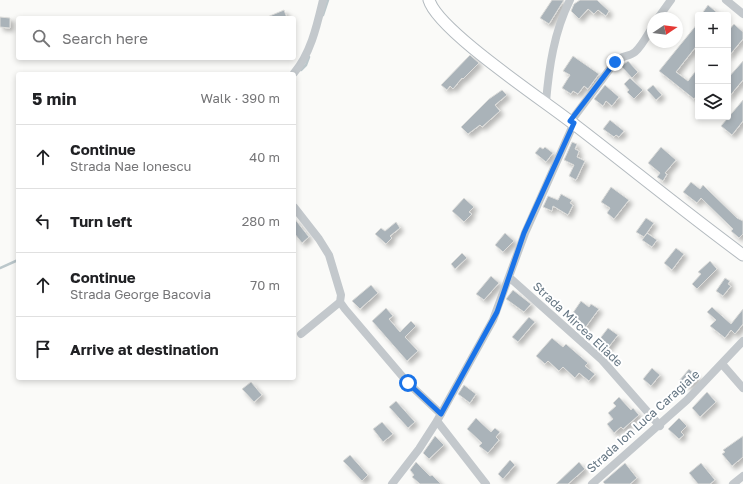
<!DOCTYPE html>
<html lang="en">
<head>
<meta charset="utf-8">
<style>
	body { margin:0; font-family:"Golos Text",sans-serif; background:#f6f6f6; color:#202124 }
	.controls { position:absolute; right:12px; top:12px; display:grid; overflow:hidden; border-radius:4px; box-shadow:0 2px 6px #0003 }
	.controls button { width:36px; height:36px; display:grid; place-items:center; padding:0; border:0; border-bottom:1px solid #e0e0e0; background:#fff; color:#202124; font:20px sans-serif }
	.compass { position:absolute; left:647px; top:12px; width:36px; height:36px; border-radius:50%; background:#fff; box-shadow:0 2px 6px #0003; rotate:77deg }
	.stop { position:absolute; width:12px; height:12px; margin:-9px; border:3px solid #1a73e8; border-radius:50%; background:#fff }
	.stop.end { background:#1a73e8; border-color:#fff; box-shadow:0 1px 4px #0008 }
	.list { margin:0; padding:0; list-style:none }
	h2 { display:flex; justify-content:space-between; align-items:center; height:52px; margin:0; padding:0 16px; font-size:17px }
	h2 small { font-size:13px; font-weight:400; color:#757577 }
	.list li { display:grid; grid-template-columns:26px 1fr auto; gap:12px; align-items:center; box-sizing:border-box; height:64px; padding:0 16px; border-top:1px solid #e0e0e0 }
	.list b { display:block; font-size:15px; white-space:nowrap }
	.list p { margin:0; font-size:13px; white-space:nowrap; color:#757577 }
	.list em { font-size:13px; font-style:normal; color:#757577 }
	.icon { flex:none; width:22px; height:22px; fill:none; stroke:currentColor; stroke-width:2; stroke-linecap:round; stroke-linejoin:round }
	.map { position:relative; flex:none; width:743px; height:484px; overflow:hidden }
	.search { position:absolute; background:#fff; box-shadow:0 2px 6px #0003; left:16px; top:16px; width:280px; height:44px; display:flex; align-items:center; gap:10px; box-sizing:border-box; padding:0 14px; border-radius:4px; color:#757577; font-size:15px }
	.panel { position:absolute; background:#fff; box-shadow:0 2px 6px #0003; left:16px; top:72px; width:280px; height:308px; border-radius:4px }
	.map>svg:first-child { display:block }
</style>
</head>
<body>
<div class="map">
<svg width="743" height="484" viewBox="0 0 743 484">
	<defs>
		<filter id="shadow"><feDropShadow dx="3.5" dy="3.5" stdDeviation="2" flood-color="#0004"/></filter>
	</defs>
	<rect width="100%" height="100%" fill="#fafaf8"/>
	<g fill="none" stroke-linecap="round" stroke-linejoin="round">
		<!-- stream -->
		<path stroke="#bbc7cb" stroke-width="2.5" d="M323,15l5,-15
			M301,70l5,-5 3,-8
			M0,268l18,-8"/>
	</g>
	<!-- building -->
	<path fill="#aab3b9" stroke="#dcdcda" filter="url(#shadow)" d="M552,0h12l-15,24 -9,-6z
		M580,0h17l12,11 -3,5 -8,-6 -4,4 -6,-5 -9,10 -8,-8 3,-7z
		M708,5l12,10h-19z
		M284,10l3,8h-22z
		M0,17l10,1v10l-10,-1z
		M698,23v21l-22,28 12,9 10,-13v26l-4,5 -35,-28z
		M734,24l9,8v7l-15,18v-26z
		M470,55l9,8 -16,16 -1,-1 -9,11 -3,-3 -3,4 -6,-5z
		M573,56l26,18 -11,15 -4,-3 -6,8 -5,-3 -2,3 -9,-6 8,-13 -7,-4z
		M628,61l10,11 -6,6 -11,-12z
		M743,61v19l-15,18v-20z
		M630,78l13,12 -9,9 -7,-7 2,-2 -5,-6z
		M605,85l14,12 -7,9 -6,-5 -3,5 -9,-7z
		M653,85l9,10 -6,5 -9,-10z
		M502,90l5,5 -12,10 5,6 -18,16 -2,-2 -12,9 -7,-7 28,-28z
		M743,100v21l-11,14 -11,-9z
		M610,120l14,11 -5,6 -3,-2 -2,2 -11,-8z
		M572,142l5,2 -2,5 4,2 -2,6 8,4 -9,19 -7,-4 5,-11 -10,-5z
		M540,147l3,2 2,-2 8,6 -7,9 -11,-9z
		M661,147l15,13 -11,13 2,1 -4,7 -6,-4 3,-4 -12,-10z
		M691,182l9,7 3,-4 34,33 6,3v13l-4,4 -8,-7 2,-2 -32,-31 -4,5 -14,-11z
		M611,187l18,13 -15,19 -7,-6 3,-5 -9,-6z
		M561,194l11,6 -2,3 3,2 -5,10 -15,-9 -1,5 -9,-4 5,-11 10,4z
		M464,198l10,9 -5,5 3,2 -8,8 -12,-11z
		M294,218l15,19 -7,6 -8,-10z
		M646,218l8,5 -10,14 -8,-5z
		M396,222l4,6 -10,8 2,2 -6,6 -11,-10 6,-6 4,3z
		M505,233l9,8 -11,11 -8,-7z
		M647,233l10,7 -5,7 -10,-7z
		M676,248l8,6 -12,16 -8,-7z
		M462,253l5,5 -12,11 -4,-5z
		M710,261l7,8 -20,20 -5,-5 9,-10 -3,-2z
		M491,276l8,7 -15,17 -8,-6z
		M725,278l5,3 -2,3 3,2 -8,10 -7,-5z
		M371,285l7,8 -18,16 -8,-8z
		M513,290l18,14 -7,8 -18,-13z
		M581,301l8,6 2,-3 8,5 -14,19 -15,-11z
		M712,307l19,17 12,-15v15l-8,10 -4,-4 -6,8 -15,-12 6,-6 -9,-8z
		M386,308l7,8 -4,3 11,13 11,-11 5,5 -11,11 13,14 -11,10 -35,-40z
		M529,317l6,5 -17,20 -6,-5z
		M608,328l10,7 -11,14 -9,-8z
		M552,338l11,9 3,-3 22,19 -3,3 10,8 -6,7 -10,-8 -4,5 -12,-11 -4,4 -11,-10 -3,3 -9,-8z
		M652,368l8,7 -9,11 -8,-7z
		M689,369l9,8 -9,9 -10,-5z
		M251,382l11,13 -8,7 -12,-13z
		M464,385l12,9 -6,9 -12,-9z
		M707,392l9,10 -16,15 -8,-9z
		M619,397l12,13 2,-2 6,7 -16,14 -2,-2 -7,6 -7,-9 6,-5 -5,-6 8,-7 -3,-3z
		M396,401l19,21 -7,6 -19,-21z
		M476,418l15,14 4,-4 5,4 -4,5 3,3 -11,13 -9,-7 3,-3 -15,-14z
		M679,418l8,8 -6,6 3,3 -5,4 -11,-10z
		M382,422l11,12 -10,8 -10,-13z
		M435,436l9,9 -15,14 -6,-6z
		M743,436v21l-11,9 -10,-12 3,-2 -2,-2z
		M350,455l18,20 -6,6 -19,-20z
		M510,460l5,5 -12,14 -5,-5z
		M416,462l14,14 2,-1 9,9h-21l-8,-7 2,-2 -4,-5z
		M579,462l6,7 -17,15h-12z
		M625,463l12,15 -7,6h-25l-2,-2z
		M701,463l14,17 -5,4h-12l-9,-11z"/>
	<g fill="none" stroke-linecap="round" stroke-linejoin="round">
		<!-- secondary casing -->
		<g stroke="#b3babf" stroke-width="13">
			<path id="secondary" d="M429,0c9,31 116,101 146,125 56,43 111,88 168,130"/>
		</g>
		<!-- minor -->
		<path stroke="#c3c8cc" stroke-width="8" d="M726,0l17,14
			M658,18l13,-18
			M294,73c17,-20 23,-48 29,-73
			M546,102c3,-35 8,-70 24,-102
			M571,121l44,-59c7,-7 14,-5 20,-10 7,-6 13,-18 18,-26
			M294,207l25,32 10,16 12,40 -1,7 5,7 63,74 33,31
			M510,278l92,82 58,66
			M301,334l39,-32
			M722,364l21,24
			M437,421l49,63
			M392,484l27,-35 18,-28 56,-101 32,-87 49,-110
			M592,484l95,-84 56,-59
			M733,484l10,-8"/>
		<!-- secondary -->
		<use href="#secondary" stroke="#fff" stroke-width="11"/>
	</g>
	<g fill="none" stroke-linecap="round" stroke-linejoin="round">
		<!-- route -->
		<path stroke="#1a73e8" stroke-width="5" d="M408,383l33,31 56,-102 27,-79 50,-110 -4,-2 45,-59"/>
	</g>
	<g text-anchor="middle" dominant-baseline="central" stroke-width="4" stroke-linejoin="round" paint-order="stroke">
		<!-- street labels -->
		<g font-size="12" fill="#657683" stroke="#fff">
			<text transform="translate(578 324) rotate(43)">Strada Mircea Eliade</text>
			<text transform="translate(643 421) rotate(-42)">Strada Ion Luca Caragiale</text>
		</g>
	</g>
</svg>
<div class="controls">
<button>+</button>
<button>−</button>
<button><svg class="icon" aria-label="layers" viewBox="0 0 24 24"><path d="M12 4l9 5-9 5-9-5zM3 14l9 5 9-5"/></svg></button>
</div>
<svg class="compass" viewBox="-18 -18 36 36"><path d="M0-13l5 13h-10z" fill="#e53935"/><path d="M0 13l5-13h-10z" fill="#757577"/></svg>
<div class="stop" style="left:408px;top:383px"></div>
<div class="stop end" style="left:615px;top:62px"></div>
<div class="search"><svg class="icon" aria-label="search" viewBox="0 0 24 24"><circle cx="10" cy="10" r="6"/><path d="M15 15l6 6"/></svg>Search here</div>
<section class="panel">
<h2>5 min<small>Walk · 390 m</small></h2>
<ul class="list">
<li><svg class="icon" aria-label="ahead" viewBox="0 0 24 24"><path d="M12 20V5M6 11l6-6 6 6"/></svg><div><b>Continue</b><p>Strada Nae Ionescu</p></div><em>40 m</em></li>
<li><svg class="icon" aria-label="left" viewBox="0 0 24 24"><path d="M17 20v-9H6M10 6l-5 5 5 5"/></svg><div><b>Turn left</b></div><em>280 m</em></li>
<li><svg class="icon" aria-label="ahead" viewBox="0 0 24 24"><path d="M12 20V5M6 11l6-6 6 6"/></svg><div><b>Continue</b><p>Strada George Bacovia</p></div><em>70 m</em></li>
<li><svg class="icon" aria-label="arrive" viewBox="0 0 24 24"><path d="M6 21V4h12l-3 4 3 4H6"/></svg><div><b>Arrive at destination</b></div></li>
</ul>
</section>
</div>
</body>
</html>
